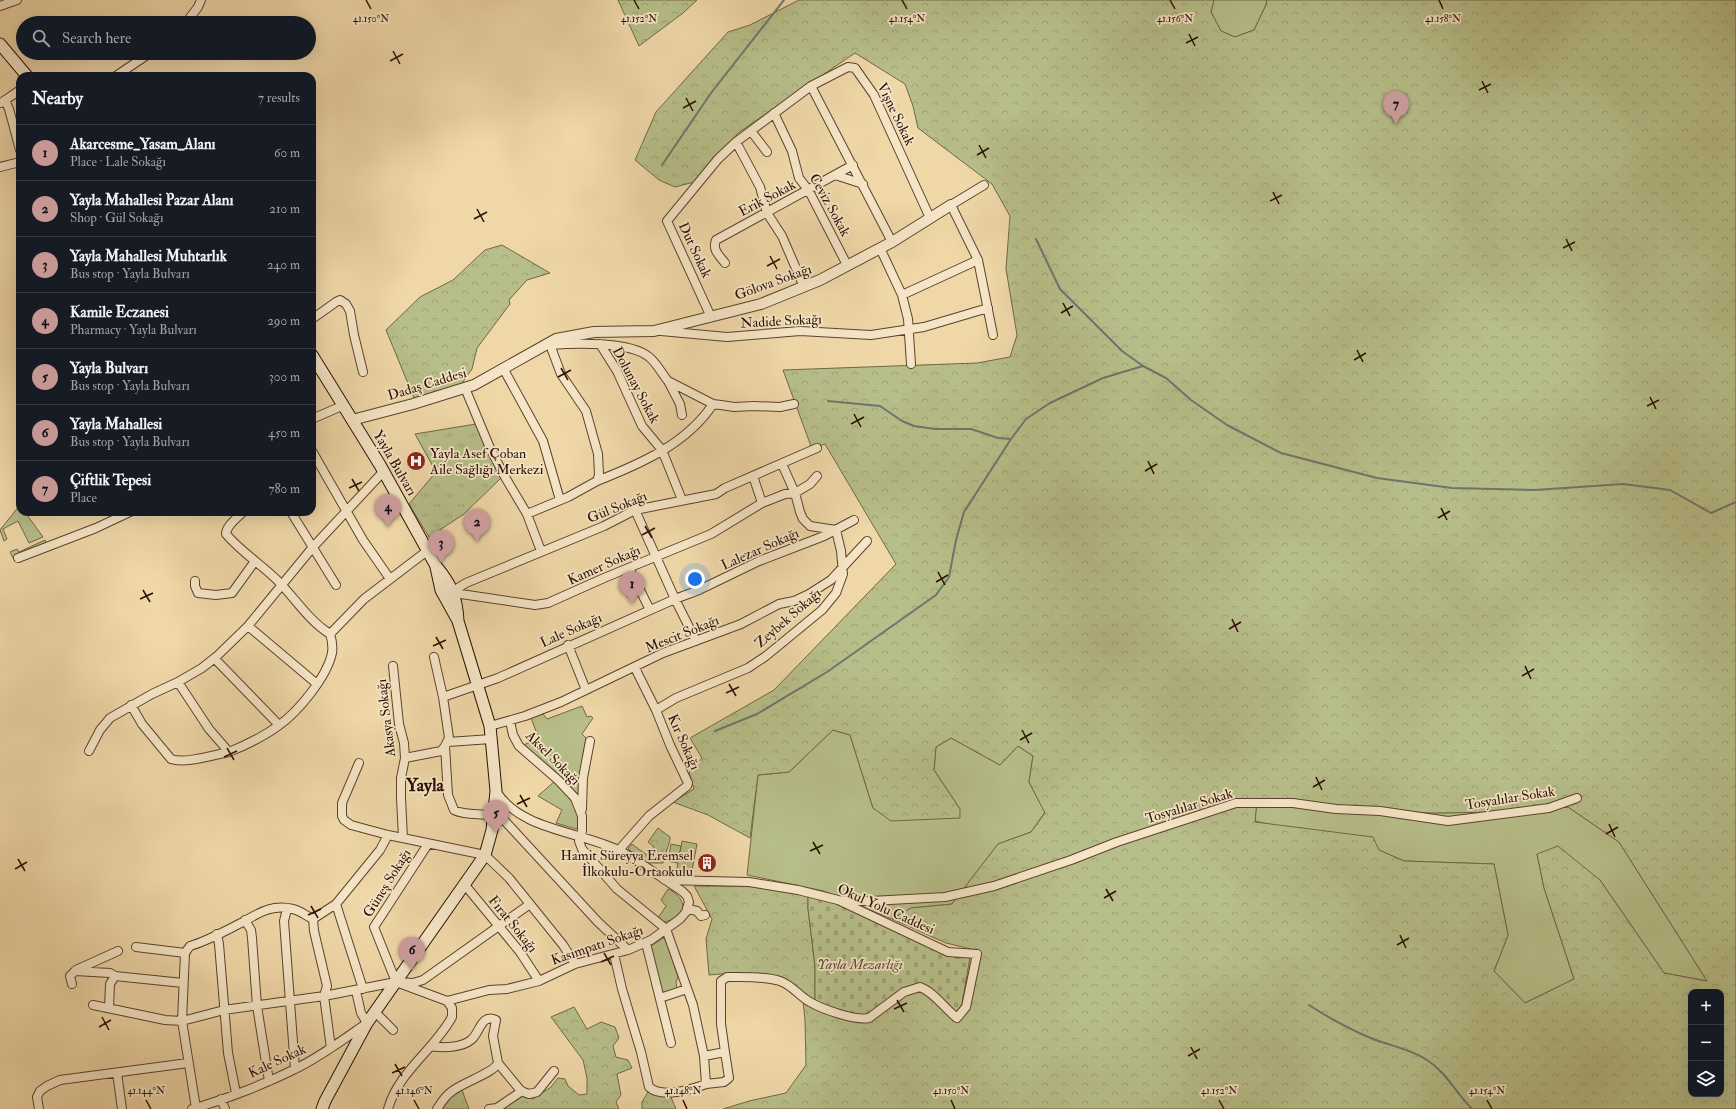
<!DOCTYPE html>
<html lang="en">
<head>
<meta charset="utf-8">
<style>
	body { margin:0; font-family:"IM FELL Double Pica",serif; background:#20242c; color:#f1f3f6 }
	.controls { position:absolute; right:12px; bottom:12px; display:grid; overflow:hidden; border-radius:8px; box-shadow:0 4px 16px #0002 }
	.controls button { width:36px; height:36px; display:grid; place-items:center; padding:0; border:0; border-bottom:1px solid #363941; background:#171b24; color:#f1f3f6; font:20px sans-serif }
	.you { position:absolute; left:695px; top:579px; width:14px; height:14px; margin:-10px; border:3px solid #fff; border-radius:50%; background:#1a73e8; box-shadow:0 0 0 6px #1a73e833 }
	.badge { display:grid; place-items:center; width:26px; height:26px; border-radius:50%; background:#c59692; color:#111; font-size:13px; font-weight:700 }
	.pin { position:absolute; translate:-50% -33px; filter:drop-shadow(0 1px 2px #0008) }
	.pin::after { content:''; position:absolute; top:21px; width:14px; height:12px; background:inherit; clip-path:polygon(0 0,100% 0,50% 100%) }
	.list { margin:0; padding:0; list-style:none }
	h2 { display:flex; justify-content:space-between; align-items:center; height:52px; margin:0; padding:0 16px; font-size:17px }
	h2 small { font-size:13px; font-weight:400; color:#9ea1a6 }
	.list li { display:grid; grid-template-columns:26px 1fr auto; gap:12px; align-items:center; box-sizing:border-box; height:56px; padding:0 16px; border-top:1px solid #363941 }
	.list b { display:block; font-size:15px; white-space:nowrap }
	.list p { margin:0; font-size:13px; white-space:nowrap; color:#9ea1a6 }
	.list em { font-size:13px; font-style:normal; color:#9ea1a6 }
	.icon { flex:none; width:22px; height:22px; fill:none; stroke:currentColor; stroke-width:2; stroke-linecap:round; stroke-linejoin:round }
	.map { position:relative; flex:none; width:1736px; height:1109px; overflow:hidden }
	.search { position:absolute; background:#171b24; box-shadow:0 4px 16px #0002; left:16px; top:16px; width:300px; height:44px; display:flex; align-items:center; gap:10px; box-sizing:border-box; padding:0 14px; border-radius:22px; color:#9ea1a6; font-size:15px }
	.panel { position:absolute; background:#171b24; box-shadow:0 4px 16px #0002; left:16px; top:72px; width:300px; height:444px; border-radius:12px }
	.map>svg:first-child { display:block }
</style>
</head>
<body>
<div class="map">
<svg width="1736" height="1109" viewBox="0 0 1736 1109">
	<defs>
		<pattern id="forest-crowns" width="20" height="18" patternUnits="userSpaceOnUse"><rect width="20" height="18" fill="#b7be89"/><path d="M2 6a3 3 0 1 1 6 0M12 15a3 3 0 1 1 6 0" fill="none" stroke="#9ea275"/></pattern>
		<pattern id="cemetery-stones" width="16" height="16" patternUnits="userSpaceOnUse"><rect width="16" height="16" fill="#b7be89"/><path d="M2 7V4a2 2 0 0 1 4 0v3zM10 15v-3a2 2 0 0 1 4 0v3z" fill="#9ea275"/></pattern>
		<pattern id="park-tufts" width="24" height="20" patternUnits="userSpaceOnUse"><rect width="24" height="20" fill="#b7be89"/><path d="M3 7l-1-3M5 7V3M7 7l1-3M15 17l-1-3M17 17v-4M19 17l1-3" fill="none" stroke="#9ea275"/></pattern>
	</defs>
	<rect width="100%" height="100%" fill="#efd7a8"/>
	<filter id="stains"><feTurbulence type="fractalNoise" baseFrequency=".005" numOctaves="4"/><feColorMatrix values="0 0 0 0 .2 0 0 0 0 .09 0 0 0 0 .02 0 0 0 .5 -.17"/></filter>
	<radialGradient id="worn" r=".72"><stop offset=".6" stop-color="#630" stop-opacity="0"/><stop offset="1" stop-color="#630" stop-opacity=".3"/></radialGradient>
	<!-- grass -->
	<path fill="#b7be89" stroke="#706746" d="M1214,0h53l-1,5 -12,25 -19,7 -14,-6 -10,-19z
		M20,505v7h5l18,25 -14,6 -11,-22 -15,8 4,10 -3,2 -4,-11z
		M45,540l1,3 -33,15 -3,-6 7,-3 2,3z
		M582,706l5,11 4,-1 2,2 -11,16 4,4 -6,35 1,23 -4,1 -22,-26 -32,-26 16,-6 -8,-21 12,-4 4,5z
		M833,730l17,5 23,73 87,1 -26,-39 2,-23 15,-9 49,27 18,-19 15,10 -4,26 16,30 -14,20 -33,12 -46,60 -41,4 -19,11 -68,-28 -77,-16 11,-100 31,-3z
		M555,781l12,14 11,15v17l-2,2 -20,-6 6,-13 -24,-14z
		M1257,799l172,14 82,-1 57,-5 51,35 88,139 -43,-8 -64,-93 -63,-26 7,34 30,91 -49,24 -31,-32 14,-36 -14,-71 -90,-3 -25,-11 -124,-29z
		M682,841l15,3 -6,32 -15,-3 2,-10 -10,-2 3,-17 10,2 -2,12z
		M668,889c10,4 21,17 11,27 -4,3 -10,5 -15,6l-6,-4 8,-12 -5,-6z
		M663,938l3,2 12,37 -2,5 1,8 -12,4 -4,-2 -10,-46z"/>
	<!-- forest -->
	<path fill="url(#forest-crowns)" stroke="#706746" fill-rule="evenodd" d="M618,0h79l-14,13 -44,33z
		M799,0h415l-3,12 10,19 14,6 19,-7 12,-25 1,-5h469v1109h-1013l26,-8 37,-8 20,-28 -1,-45 -3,-29c-6,-4 -12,-9 -18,-12 -19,-8 -55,-6 -75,-4l-3,-36 6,-20 -18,-33h52l62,9v14l7,57v36l155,-45 1,-8 -25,-6 -54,-24 19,-11 41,-4 46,-60 33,-12 14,-19 -16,-31 4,-26 -15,-10 -18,19 -49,-27 -15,9 -2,23 26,39v9l-69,3 -18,-13 -23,-73 -17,-5 -44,42 -31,3 -8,63 -42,-23 -35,-13 21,-13 -5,-17 13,-14 -12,-20 84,-48 122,-126 -71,-120 -13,5 -29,-79 194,-7 33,-6 7,-22 -11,-66 4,-53 -18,-32 -74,-56 -5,-22 -8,-22 -50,-31 -117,80 -40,48 -23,6 -16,-7 -24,-20 21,-48 72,-80 22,-7zM1257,800l172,13 82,-1 57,-5 51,35 88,139 -43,-8 -64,-93 -42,-34 -21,8 7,34 30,91 -49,24 -31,-32 14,-36 -14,-71 -90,-3 -25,-11 -6,-13 -118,-15zM1691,992h30v102h-30z
		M502,245l48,28 -23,7 -18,20 1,4 -33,44 -5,21 -12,17 -46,12 -28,-68 34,-33 33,-17 32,-30z
		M658,828l12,9v3l-7,23h-15l-20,-14 4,-5 16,12 6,-9 -6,-5z
		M574,1007l13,22 14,-7 14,5 4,11 -6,8 3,11 12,3 4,8 -15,6 4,21 -5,7 3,7h-117l19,-13 12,3 18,-12 7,-9 7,1 3,7 11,9 8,-1v-16l-4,-18 -32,-43z
		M462,1090l7,19h-32l4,-6z
		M648,1092l22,3 6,14h-34v-7z"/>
	<!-- cemetery -->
	<path fill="url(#cemetery-stones)" stroke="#706746" d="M808,895l17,3 107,50 26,10 12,-1 -8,47 -7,11 -34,-31 -58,33 -48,-15v-36l-7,-57z"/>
	<!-- park -->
	<path fill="url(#park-tufts)" stroke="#706746" d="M476,424l26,53 -38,37 -35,23 -20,-33 27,-32 -21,-38z"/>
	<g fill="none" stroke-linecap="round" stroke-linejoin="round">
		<!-- stream -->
		<path stroke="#6e756b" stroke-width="2" d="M662,165l49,-72 73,-93
			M1036,239l24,50 62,62 21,15 23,12 25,22 36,25 54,28 96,25 75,10 83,2 88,-6 47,6 41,23 25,-11
			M828,401l52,5 22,15 12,5 21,3h36l27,9 13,1
			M715,731l42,-17 70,-42 109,-77 13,-18 7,-37 8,-28 47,-73 15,-20 24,-16 53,-25 40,-12
			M1309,1005c20,13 42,25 64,34 18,7 38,10 54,21 19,12 29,33 45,49"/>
		<!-- minor casing -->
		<g stroke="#5b422d" stroke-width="10">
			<path id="minor" d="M0,6l17,-6
				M186,23l12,-16 3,-7
				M116,76l34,-23
				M811,86l81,156
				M5,100l4,9 11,41
				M1,103l19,-13
				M774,113l18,38 7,27 10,13 38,74
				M751,131l16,21
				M736,142l24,45 7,26 15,23 22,51
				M0,167l20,-5
				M835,175l28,9
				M984,185l-33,20 27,55 15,75
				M880,248l22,47 6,24 3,45
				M725,263c-6,-8 -13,-13 -9,-23l137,-75
				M902,295l76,-35
				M711,317l-44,-96 51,-62 18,-17 75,-56 37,-19 7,1 19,27 56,123
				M312,319l24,-17 4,-2 6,4 4,7 4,24 9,37
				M661,331l66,6 73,-6 71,4 53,-8 64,-19
				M600,344l17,27 25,55 20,24 20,50
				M550,345c24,-2 80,-4 99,12 7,5 13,17 19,24
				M503,368l40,73 17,59
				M465,388l25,60 15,29 22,37 14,37
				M682,415l-2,-11 -12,-23 45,23 8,1 13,2 20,-1 26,1 14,-3
				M312,419l32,-14
				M312,451l51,89 27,39
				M753,476l9,27
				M817,476l-7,8 -15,9 -10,1 -23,9 -51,31 -107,44 -56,25 -13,2 -81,-12 4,-5 8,-5 138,-57 31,-16 81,-16 9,-6 92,-40
				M597,481c43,-17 90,-37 116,-77
				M635,510l40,89 21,42
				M243,512c-6,6 -17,14 -17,22 15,18 35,30 51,46 18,18 31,40 53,54l34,-35 63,-48
				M291,512l45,73
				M527,514l41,-17 29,-16 2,-6 -1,-21 -12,-43 -25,-37 -12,-32
				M18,558l78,-30 34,-16
				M629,568l21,42
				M195,581v5l3,7 18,2 16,-2 23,-32
				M248,626l69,58
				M568,645l18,45
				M215,659l64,66
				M393,666l6,58 5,19 1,15 -4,20v20l2,40
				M178,682l31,47 20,23c17,-7 34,-15 49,-26 20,-14 49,-49 54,-73 1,-7 0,-13 -2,-19
				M443,697l55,-19 177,-79 24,-9 60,-29 65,-25 30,-16
				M131,705l11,19 29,35c14,5 43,-4 58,-7
				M656,710l20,-12 72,-30 18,-12 56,-46 14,-17 7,-19 -2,-23 -5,-21 -26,-4 -7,-7 -3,-7 -5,-19 -13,-29
				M510,721l3,14 6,11 39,34 17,18 7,18v15l-3,10 3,8 35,40 49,40 27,76 11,51 2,28c-13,5 -44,15 -57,3l-8,-35 -19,-63 -8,-35
				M490,726l35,-10 36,-14 102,-49 78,-29 38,-20 15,-3 15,-7 22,-14 36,-39
				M448,742l43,-3
				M445,746l3,49 6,15c15,8 35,0 50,10l94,102 30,28
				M89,751l11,-21 10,-12 42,-24 26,-12 24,-14 14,-11 32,-31 65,-79 70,-75
				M405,758l36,-7 4,-5 4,-8 -6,-41 -9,-40
				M359,763l-17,40v13l2,4 7,5 37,10 97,20 24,23 54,67 12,19
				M582,809l1,-31 7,-37
				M619,850l30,-34 38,-30 1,-3 -18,-38 -14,-35 -21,-42
				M665,880l84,2 49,8 40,10 110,52 29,2 -11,53 -9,11c-12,-9 -23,-26 -37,-31l-16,5 -35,26c-14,3 -47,-9 -59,-16 -11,-6 -18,-17 -30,-21 -16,-5 -37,-4 -53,-4l-6,4v43l4,28 -21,4
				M465,885l55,67 19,29
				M838,900l33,1 74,-4 49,-11 77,-26 46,-18 119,-39h57l43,6 44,2 68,10 101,-13 28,-10
				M336,904l27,85
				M287,909l-3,12 11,148
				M688,909l9,2 4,5 4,-1
				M313,919l1,12 13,55 -3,10 7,52
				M245,920l6,10 1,8 5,68 12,75
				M217,934l2,10 9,109 8,40
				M646,943l25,100
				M136,947l49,6
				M76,970l42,-19
				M396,982l51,19 42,-11 18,-1 32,-8 36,-17 53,-14 23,-10 29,-21 6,-7 3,-10 -2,-6 -5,-5c-21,-13 -41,-29 -62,-40 -39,-20 -99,-20 -124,-60
				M396,982l-22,-55 54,-83
				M72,984l-2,-8 5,-5 35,2 5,3
				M660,998l27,-9
				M93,1005l72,15 17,1 42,-11 100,-14 72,-14 17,1 10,-3 107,-76
				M109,1008l1,-24 5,-8 68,7
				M375,1012l18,18
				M431,1046c12,2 30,2 40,-6 9,-7 10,-27 25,-20l-3,16 5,27c-4,10 -37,20 -47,29 -6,4 -10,11 -14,17
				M498,1063l23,28 8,3 8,-2 17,-21
				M117,1073l5,36
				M706,1084l18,-2 5,-4 -4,-26
				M221,1099l4,10
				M196,1108l-14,-87 3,-68 5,-7c17,-5 35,-15 51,-23 18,-10 30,-19 52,-14 8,2 13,7 20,10l23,-15 44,-54 8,-15
				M39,1109l-2,-12 3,-6 7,-5 13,-6 128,-17
				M192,1109c32,-9 73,-25 103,-40 25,-12 49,-30 72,-46l-6,-10 -5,-22
				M388,1109c10,-37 46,-59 64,-92v-9l-5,-7
				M489,1109l8,-1 25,-17"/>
		</g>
		<!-- tertiary casing -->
		<g stroke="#5b422d" stroke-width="12">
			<path id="tertiary" d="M352,420l61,-16 61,-19 82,-46 38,-7 60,-1 107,-27 59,-24 72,-38 59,-37"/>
		</g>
		<!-- secondary casing -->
		<g stroke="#2a1004" stroke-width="13">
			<path id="secondary" d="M0,44l27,32
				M312,355l68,110 56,101c15,18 21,31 22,55l32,105 6,65 -4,39 -7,25 -118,168 -42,78 -3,8
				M436,567l5,23 16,29"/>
		</g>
		<!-- minor -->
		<use href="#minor" stroke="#f5e5c6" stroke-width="8"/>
		<!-- tertiary -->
		<use href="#tertiary" stroke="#f5e5c6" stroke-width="10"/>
		<!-- secondary -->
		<use href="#secondary" stroke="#f5e5c6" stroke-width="11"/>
	</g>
	<!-- ticks -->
	<path fill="none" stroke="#2a1004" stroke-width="1.5" d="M366,0l5,9M634,0l5,9M902,0l5,9M1170,0l5,9M1439,0l4,9M1189,34l6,12M1186,43l12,-6M393,51l7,13M390,61l13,-7M1482,81l6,12M1479,90l12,-6M686,98l7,13M683,108l13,-7M979,145l7,13M977,155l12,-7M1273,192l6,12M1270,201l12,-6M477,209l7,13M474,219l13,-7M1566,239l6,12M1563,248l12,-6M770,256l7,13M767,266l13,-7M1063,303l7,13M1061,313l12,-7M1357,350l6,12M1354,360l12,-7M561,368l7,12M558,377l13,-7M1650,397l6,12M1647,406l12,-6M854,414l7,13M851,424l13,-7M1148,461l6,13M1145,471l12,-7M352,479l7,12M349,488l13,-6M1441,508l6,12M1438,518l12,-7M645,526l7,12M642,535l13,-7M938,572l7,13M936,582l12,-7M143,590l7,12M140,599l13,-6M1232,619l6,13M1229,629l12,-7M436,637l7,12M433,646l13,-6M1525,666l6,13M1522,676l12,-7M729,684l7,12M726,693l13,-6M1022,730l7,13M1020,740l12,-7M227,748l7,12M224,757l13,-6M1316,777l6,13M1313,787l12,-7M520,795l7,12M517,804l13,-6M1609,824l6,13M1606,834l12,-7M813,842l7,12M810,851l13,-6M18,859l7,12M15,869l12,-7M1106,889l7,12M1104,898l12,-7M311,906l7,12M308,915l13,-6M1400,935l6,13M1397,945l12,-7M604,953l7,12M601,962l13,-6M897,1000l7,12M894,1009l13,-6M102,1017l7,13M99,1027l12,-7M1191,1047l6,12M1188,1056l12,-7M395,1064l7,12M392,1073l13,-6M146,1100l5,9M414,1100l5,9M683,1100l4,9M951,1100l4,9M1219,1100l5,9M1487,1100l5,9"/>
	<!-- icons -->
	<defs>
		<g id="hospital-disc" transform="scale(1)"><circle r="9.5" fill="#8f2418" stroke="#f5e5c6"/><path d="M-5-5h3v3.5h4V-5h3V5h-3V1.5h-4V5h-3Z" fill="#fff"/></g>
		<g id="building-disc" transform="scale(1)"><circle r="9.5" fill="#8f2418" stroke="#f5e5c6"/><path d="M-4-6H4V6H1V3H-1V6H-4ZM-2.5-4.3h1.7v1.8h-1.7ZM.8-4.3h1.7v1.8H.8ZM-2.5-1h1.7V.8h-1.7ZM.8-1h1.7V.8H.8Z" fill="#fff"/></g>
	</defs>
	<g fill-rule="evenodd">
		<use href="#hospital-disc" x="416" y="461"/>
		<use href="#building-disc" x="707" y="863"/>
	</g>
	<g text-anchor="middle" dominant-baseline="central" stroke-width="3.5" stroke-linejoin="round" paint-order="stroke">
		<!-- street labels -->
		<g font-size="14" fill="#2a1004" stroke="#f5e5c6">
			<text transform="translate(896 114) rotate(64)">Vişne Sokak</text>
			<text transform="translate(767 198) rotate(-28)">Erik Sokak</text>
			<text transform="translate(830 205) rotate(61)">Ceviz Sokak</text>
			<text transform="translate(695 250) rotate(65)">Dut Sokak</text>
			<text transform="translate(773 282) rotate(-20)">Gölova Sokağı</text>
			<text transform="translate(781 321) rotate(-3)">Nadide Sokağı</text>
			<text transform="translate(427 384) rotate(-17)">Dadaş Caddesi</text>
			<text transform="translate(636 385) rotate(62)">Dolunay Sokak</text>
			<text transform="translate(395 463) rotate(60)">Yayla Bulvarı</text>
			<text transform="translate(617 507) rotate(-22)">Gül Sokağı</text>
			<text transform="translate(760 549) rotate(-24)">Lalezar Sokağı</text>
			<text transform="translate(604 565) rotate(-24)">Kamer Sokağı</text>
			<text transform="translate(788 618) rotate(-41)">Zeybek Sokağı</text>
			<text transform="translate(571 630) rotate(-24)">Lale Sokağı</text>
			<text transform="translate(682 634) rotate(-22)">Mescit Sokağı</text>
			<text transform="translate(386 718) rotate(-97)">Akasya Sokağı</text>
			<text transform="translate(684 742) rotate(66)">Kır Sokağı</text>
			<text transform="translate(553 758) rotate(45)">Aksel Sokağı</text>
			<text transform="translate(1510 798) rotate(-9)">Tosyalılar Sokak</text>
			<text transform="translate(1189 806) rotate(-17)">Tosyalılar Sokak</text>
			<text transform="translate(387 883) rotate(-58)">Güneş Sokağı</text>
			<text transform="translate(886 909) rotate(24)">Okul Yolu Caddesi</text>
			<text transform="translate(513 924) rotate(51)">Fırat Sokağı</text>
			<text transform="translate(597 945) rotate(-19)">Kasımpatı Sokağı</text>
			<text transform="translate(277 1061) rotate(-25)">Kale Sokak</text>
		</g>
		<!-- poi labels -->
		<g font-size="14" fill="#2a1004" stroke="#f5e5c6" text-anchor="start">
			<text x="430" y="453">Yayla Asef Çoban<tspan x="430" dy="16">Aile Sağlığı Merkezi</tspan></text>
			<text x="693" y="855" text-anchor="end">Hamit Süreyya Eremsel<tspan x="693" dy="16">İlkokulu-Ortaokulu</tspan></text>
		</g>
		<!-- park labels -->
		<g font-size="14" font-style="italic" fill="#5b4d33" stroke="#f5e5c6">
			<text x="860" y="964">Yayla Mezarlığı</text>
		</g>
		<!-- district labels -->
		<g font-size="18" font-weight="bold" fill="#2a1004" stroke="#f5e5c6">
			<text x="425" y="785">Yayla</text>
		</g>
	</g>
	<g font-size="10" text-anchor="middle" fill="#2a1004" stroke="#f5e5c6" stroke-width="3.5" stroke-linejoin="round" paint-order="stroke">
		<text x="371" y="22">41.150°N</text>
		<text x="639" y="22">41.152°N</text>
		<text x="907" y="22">41.154°N</text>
		<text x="1175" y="22">41.156°N</text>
		<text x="1443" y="22">41.158°N</text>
		<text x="146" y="1094">41.144°N</text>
		<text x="414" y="1094">41.146°N</text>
		<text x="683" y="1094">41.148°N</text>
		<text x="951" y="1094">41.150°N</text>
		<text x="1219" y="1094">41.152°N</text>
		<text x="1487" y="1094">41.154°N</text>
	</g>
	<rect width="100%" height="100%" filter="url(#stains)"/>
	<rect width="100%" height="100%" fill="url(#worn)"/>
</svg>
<div class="controls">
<button>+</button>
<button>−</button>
<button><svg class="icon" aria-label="layers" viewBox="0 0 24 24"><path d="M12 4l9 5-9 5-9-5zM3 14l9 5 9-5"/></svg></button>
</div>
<div class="you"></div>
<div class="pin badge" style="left:632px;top:604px">1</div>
<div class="pin badge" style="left:477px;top:542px">2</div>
<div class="pin badge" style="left:441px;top:563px">3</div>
<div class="pin badge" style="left:388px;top:527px">4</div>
<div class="pin badge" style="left:496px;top:833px">5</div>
<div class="pin badge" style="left:412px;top:970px">6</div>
<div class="pin badge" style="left:1396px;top:124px">7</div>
<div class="search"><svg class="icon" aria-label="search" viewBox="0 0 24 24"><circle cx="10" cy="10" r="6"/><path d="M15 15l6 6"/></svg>Search here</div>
<section class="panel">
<h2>Nearby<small>7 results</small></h2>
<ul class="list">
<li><span class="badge">1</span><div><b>Akarcesme_Yasam_Alanı</b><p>Place · Lale Sokağı</p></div><em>60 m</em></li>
<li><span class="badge">2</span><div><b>Yayla Mahallesi Pazar Alanı</b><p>Shop · Gül Sokağı</p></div><em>210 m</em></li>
<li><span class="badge">3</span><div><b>Yayla Mahallesi Muhtarlık</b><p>Bus stop · Yayla Bulvarı</p></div><em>240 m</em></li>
<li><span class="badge">4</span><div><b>Kamile Eczanesi</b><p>Pharmacy · Yayla Bulvarı</p></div><em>290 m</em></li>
<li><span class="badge">5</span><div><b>Yayla Bulvarı</b><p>Bus stop · Yayla Bulvarı</p></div><em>300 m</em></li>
<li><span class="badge">6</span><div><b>Yayla Mahallesi</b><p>Bus stop · Yayla Bulvarı</p></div><em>450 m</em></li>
<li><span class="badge">7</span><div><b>Çiftlik Tepesi</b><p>Place</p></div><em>780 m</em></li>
</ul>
</section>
</div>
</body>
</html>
